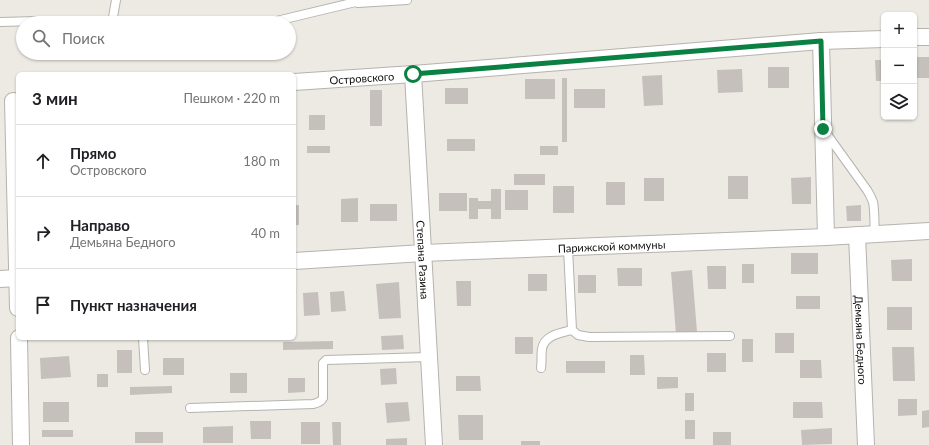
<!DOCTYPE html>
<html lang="ru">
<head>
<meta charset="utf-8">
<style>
	body { margin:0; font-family:Lato,sans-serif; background:#f6f6f6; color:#202124 }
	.controls { position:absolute; right:12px; top:12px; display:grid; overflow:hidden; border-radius:6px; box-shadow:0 1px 3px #0004 }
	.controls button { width:36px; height:36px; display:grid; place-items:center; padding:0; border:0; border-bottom:1px solid #e0e0e0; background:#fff; color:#202124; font:20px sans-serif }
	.stop { position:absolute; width:12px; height:12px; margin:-9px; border:3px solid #0b8043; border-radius:50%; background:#fff }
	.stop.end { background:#0b8043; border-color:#fff; box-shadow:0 1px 4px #0008 }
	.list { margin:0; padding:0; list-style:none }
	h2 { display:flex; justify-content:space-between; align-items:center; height:52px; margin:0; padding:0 16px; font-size:17px }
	h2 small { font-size:13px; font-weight:400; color:#757577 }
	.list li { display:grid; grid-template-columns:26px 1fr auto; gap:12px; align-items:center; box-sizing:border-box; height:72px; padding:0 16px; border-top:1px solid #e0e0e0 }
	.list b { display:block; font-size:15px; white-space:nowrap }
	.list p { margin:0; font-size:13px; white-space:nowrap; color:#757577 }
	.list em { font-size:13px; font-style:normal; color:#757577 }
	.icon { flex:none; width:22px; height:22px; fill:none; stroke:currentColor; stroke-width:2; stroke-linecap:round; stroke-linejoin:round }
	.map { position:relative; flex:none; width:929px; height:445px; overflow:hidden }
	.search { position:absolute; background:#fff; box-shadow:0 1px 3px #0004; left:16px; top:16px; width:280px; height:44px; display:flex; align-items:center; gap:10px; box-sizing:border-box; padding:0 14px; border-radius:22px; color:#757577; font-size:15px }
	.panel { position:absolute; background:#fff; box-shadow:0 1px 3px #0004; left:16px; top:72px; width:280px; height:268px; border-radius:6px }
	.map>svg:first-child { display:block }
</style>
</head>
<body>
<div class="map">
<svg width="929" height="445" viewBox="0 0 929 445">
	<rect width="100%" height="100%" fill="#edeae4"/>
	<!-- building -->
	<path fill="#c6c0bc" d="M914,57h15v21h-15z
		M875,60h9v21h-8z
		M768,67h21v21h-21z
		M742,69l1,23 -25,1 -1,-23z
		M662,75l1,30 -19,1 -2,-30z
		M562,78h5v64h-5z
		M525,79h30v20h-30z
		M445,88h23v16h-23z
		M574,89h31v19h-31z
		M370,90h12v36h-12z
		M309,115h16v15h-16z
		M447,139h28v12h-28z
		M307,146h23v7h-23z
		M540,146h18v9h-18z
		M514,174h31v11h-31z
		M728,176h20v23h-20z
		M811,177v27h-19l-1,-26z
		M644,178h20v23h-20z
		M606,182h19v23h-19z
		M553,186h21v27h-21z
		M491,189h10v30h-10v-10h-13v10h-9v-21h9v3h13z
		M505,190h23v20h-23z
		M439,193h28v18h-28z
		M358,198v24h-17v-23z
		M370,204h27v17h-27z
		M294,205h5v20h-5z
		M861,205v16h-14l-1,-15z
		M791,253h27v21h-27z
		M912,259v22h-20l-1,-21z
		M742,264h12v19h-12z
		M707,266h19v23h-18z
		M617,268h25v18h-24z
		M692,270l5,62 -21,2 -5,-62z
		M528,274h19v17h-19z
		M578,275h18v18h-18z
		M456,281h15v25h-14z
		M399,282l2,36 -22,1 -3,-35z
		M344,291l2,20 -15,1 -1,-20z
		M318,292l2,23 -16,1 -1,-23z
		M796,296h24v13h-24z
		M887,307h25v23h-25z
		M775,333h19v20h-19z
		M403,335l1,14 -22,1 -1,-14z
		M515,337h18v17h-18z
		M742,339h11v23h-11z
		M333,341v8l-50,1v-8z
		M892,347h22l1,34h-22z
		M117,350h15v23h-15z
		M707,353h19v19h-19z
		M630,355h14l1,20h-15z
		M69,356l2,21 -30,2 -1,-21z
		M163,358h21v17h-21z
		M800,360h21l1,18h-22z
		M566,361h39v12h-39z
		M396,368l1,16 -16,1 -1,-16z
		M230,373h17v20h-17z
		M97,374h11v13h-11z
		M456,376h24l1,15h-25z
		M657,377h21v11l-21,1z
		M288,378h17v14l-17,1z
		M172,386v7l-42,2v-8z
		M685,393h9v18h-9z
		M898,399h19v16l-19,1z
		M43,402h26v20h-26z
		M408,402l2,19 -23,2 -2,-20z
		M793,402h29l1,16h-30z
		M929,410v17l-7,1v-17z
		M458,415h25v25h-24z
		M685,420h10v19h-10z
		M250,421h21v18h-20z
		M301,422h19v22h-19z
		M332,422h9v23h-8z
		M233,426v17h-30v-16z
		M832,428v16l-30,1 -1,-15z
		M42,430h31v7h-31z
		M135,432h28v11h-28z
		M713,432h18v13h-18z
		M407,438v7h-21v-6z
		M521,441h19v4h-19z"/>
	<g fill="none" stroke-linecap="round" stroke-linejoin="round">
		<!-- lane casing -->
		<g stroke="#b6b3ae" stroke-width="10">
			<path id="lane" d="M358,3l49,-3
				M0,22l37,-1 22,2
				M112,23l4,-23
				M268,23l96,-23
				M826,133l41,57c2,3 4,7 6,12 2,10 1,22 2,32
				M568,248l4,82 6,5 11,2 141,-1
				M143,338l2,32
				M541,368c1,-6 0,-13 1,-19 2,-14 19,-16 30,-19
				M190,408l123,-4c5,-1 8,-2 10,-6v-35l3,-3 103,-3"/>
		</g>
		<!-- street casing -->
		<g stroke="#b6b3ae" stroke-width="18">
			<g id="street">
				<path d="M914,37h15"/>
				<path d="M821,41l5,196"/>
				<path id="s1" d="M413,74l21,371"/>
				<path id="s2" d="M294,82l119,-8 408,-33 63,-2"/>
				<path d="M13,101l5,207"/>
				<path id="s3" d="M857,235l9,210"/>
				<path id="s4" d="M294,261l129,-8 403,-16 103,-6"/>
				<path d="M0,279l18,-1"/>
				<path d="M19,338l2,107"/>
			</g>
		</g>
		<!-- lane -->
		<use href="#lane" stroke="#fff" stroke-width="8"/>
		<!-- street -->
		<use href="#street" stroke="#fff" stroke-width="16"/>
	</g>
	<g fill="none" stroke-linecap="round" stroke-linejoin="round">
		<!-- route -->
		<path stroke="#0b8043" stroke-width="5" d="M413,74l408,-33 2,88"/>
	</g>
	<g text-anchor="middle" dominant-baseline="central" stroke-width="3.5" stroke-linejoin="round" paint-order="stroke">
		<!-- street labels -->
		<g font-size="11" fill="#0e0d0b" stroke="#edeae4">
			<text stroke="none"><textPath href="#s2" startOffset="68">Островского</textPath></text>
			<text stroke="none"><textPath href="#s4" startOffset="318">Парижской коммуны</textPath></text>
			<text stroke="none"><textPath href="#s1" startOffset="186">Степана Разина</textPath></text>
			<text stroke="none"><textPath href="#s3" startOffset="105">Демьяна Бедного</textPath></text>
		</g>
	</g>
</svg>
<div class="controls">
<button>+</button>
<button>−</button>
<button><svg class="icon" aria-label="layers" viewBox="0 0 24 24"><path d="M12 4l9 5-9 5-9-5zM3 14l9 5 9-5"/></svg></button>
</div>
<div class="stop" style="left:413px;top:74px"></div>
<div class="stop end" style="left:823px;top:129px"></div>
<div class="search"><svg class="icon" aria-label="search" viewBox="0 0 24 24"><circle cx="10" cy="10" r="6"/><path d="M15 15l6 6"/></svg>Поиск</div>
<section class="panel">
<h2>3 мин<small>Пешком · 220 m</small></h2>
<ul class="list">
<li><svg class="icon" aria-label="ahead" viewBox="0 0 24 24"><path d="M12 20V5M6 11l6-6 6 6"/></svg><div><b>Прямо</b><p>Островского</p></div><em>180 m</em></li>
<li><svg class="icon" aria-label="right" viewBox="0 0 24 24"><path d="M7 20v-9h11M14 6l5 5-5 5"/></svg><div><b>Направо</b><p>Демьяна Бедного</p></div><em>40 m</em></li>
<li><svg class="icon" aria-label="arrive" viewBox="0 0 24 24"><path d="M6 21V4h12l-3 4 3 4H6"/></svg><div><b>Пункт назначения</b></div></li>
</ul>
</section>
</div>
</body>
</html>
